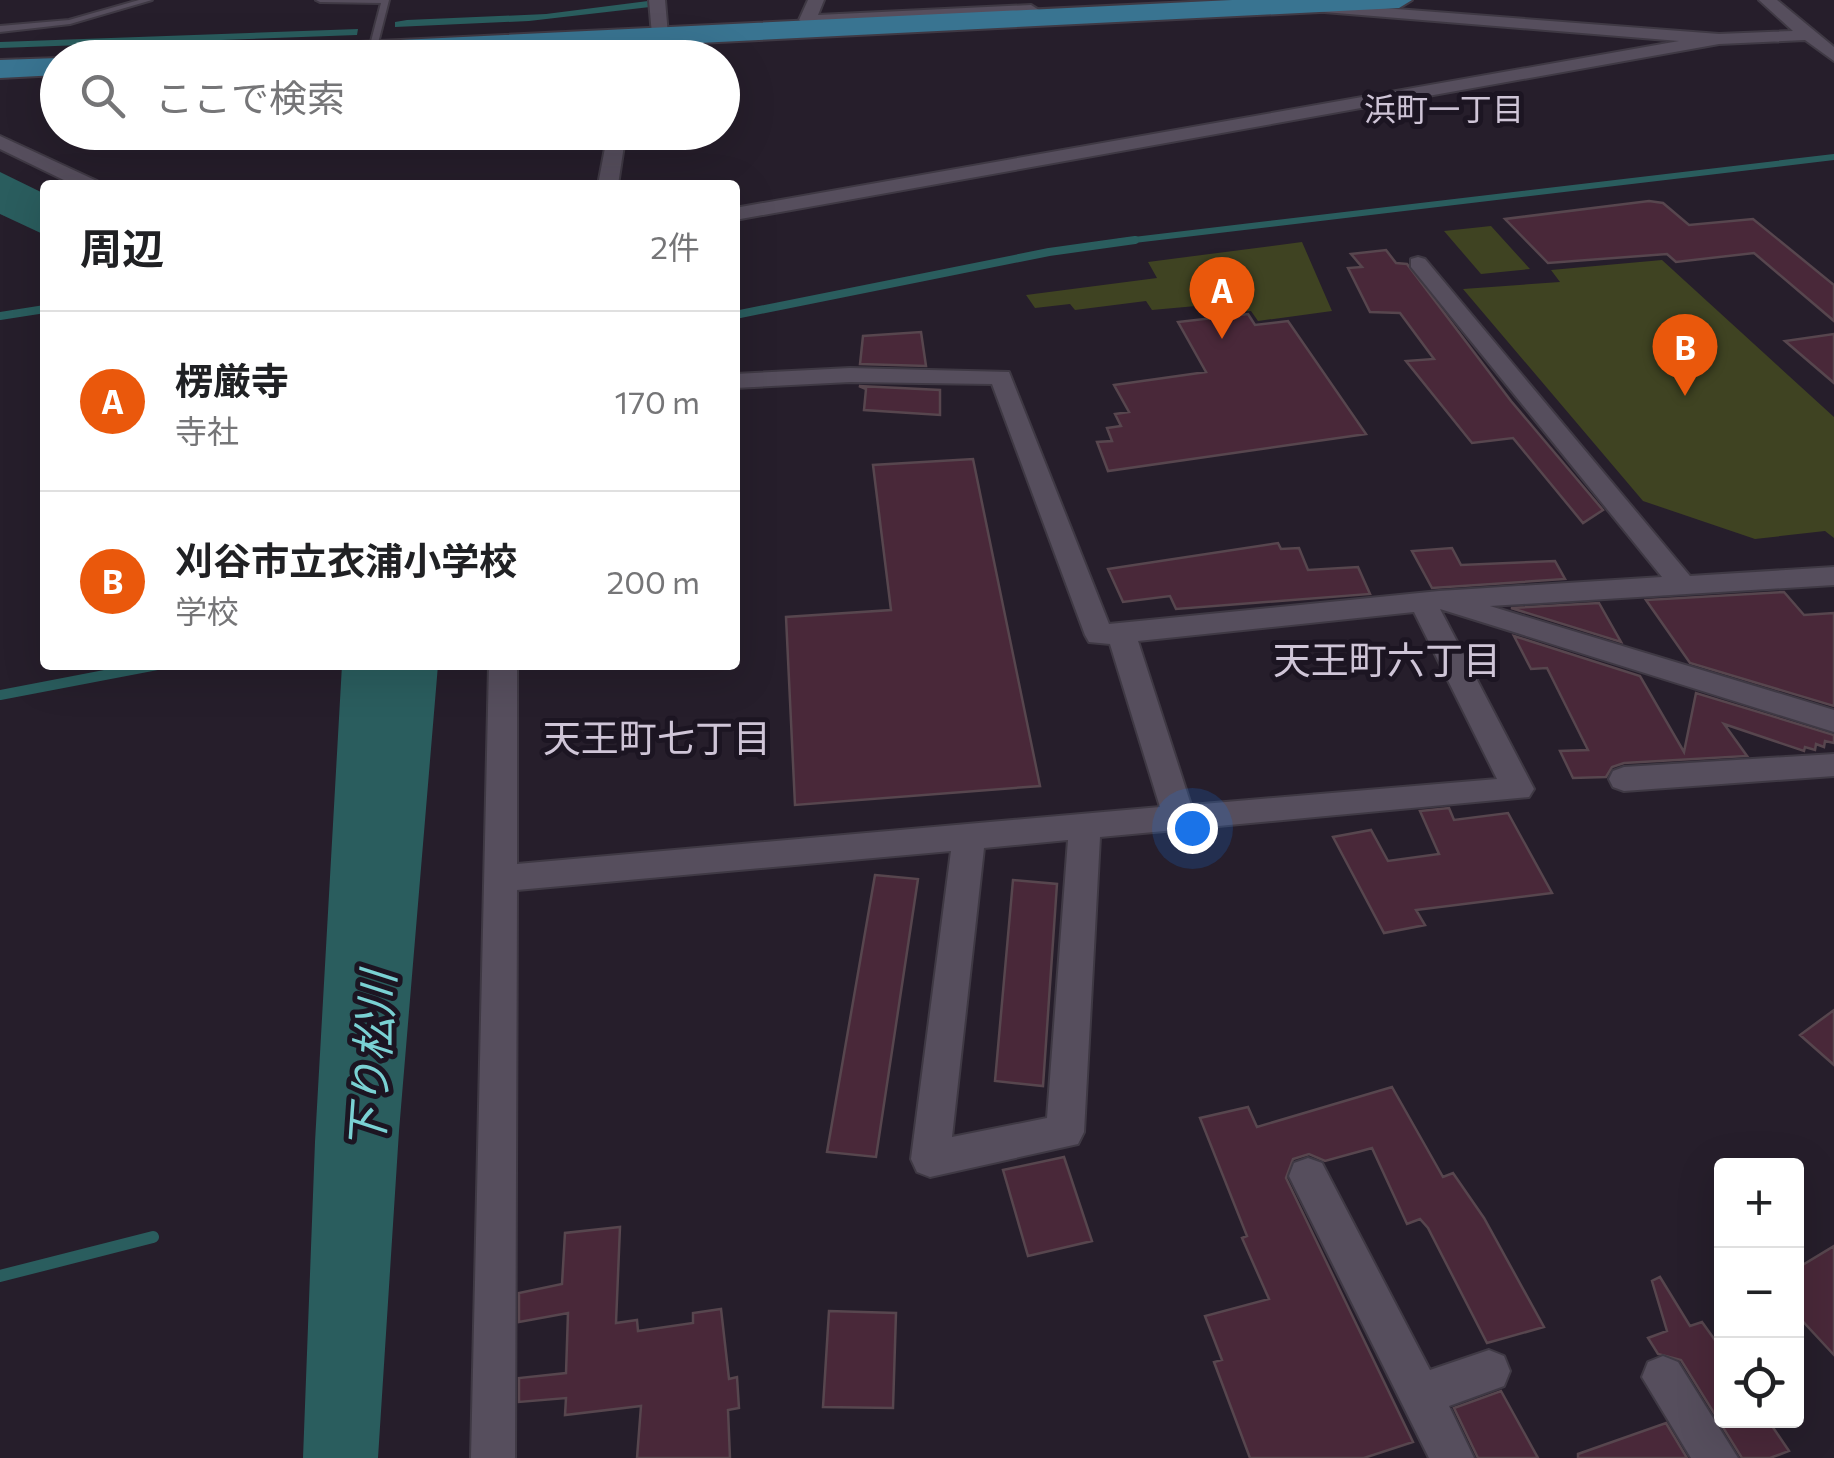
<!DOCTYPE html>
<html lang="ja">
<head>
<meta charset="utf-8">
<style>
	body { margin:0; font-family:Commissioner,"Noto Sans JP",sans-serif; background:#f2f2f2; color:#202124 }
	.controls { position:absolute; right:30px; bottom:30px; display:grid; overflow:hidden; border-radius:10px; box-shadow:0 10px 40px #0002 }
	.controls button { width:90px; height:90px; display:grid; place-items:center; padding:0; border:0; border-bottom:2px solid #e0e0e0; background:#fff; color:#202124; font:50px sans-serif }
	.you { position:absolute; left:1192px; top:828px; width:35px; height:35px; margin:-25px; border:8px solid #fff; border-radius:50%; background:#1a73e8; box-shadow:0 0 0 15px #1a73e833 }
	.badge { display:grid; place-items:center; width:65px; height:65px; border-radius:50%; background:#ea580c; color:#fff; font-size:32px; font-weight:700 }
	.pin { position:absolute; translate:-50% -82px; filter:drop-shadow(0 2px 5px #0008) }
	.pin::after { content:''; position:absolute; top:52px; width:35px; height:30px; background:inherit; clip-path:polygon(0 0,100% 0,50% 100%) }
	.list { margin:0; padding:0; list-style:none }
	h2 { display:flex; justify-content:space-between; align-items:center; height:130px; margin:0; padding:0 40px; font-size:42px }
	h2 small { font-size:32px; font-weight:400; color:#757577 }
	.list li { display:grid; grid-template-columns:65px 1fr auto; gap:30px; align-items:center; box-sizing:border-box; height:180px; padding:0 40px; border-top:2px solid #e0e0e0 }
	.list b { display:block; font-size:38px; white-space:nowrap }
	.list p { margin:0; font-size:32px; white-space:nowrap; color:#757577 }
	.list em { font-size:32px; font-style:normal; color:#757577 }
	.icon { flex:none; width:55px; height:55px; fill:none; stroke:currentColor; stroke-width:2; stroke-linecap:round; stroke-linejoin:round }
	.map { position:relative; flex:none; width:1834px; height:1458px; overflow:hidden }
	.search { position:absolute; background:#fff; box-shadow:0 10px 40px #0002; left:40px; top:40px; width:700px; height:110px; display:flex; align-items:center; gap:25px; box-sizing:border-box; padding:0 35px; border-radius:55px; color:#757577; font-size:38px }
	.panel { position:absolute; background:#fff; box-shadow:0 10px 40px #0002; left:40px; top:180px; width:700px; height:490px; border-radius:10px }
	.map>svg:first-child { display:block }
</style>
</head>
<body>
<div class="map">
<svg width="1834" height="1458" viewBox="0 0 1834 1458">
	<rect width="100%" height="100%" fill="#261e2b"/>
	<!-- green -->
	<path fill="#3f4322" d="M1491,226l39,43 -49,5 -37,-43z
		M1302,242l30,69 -74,10 -7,-10 -49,4 -6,-9 -44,4 -6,-9 -71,9 -5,-6 -35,4 -9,-13 131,-17 -9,-16z
		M1662,260l172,157v121l-9,-7 -70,8 -112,-38 -180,-212 97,-7 -9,-12z"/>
	<!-- water -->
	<path fill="#2a5d5e" d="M648,1l2,6 -121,14 -134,6v-5l12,-2 139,-6z
		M358,29l-1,6 -357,13v-6z
		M0,172l45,22v41l-45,-21z
		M342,665h96l-39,466 -21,327h-75l12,-316z"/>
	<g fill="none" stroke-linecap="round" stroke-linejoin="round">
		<!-- stream-far3 -->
		<path stroke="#2a5d5e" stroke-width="6" d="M1117,242l717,-85"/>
		<!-- stream-far2 -->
		<path stroke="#2a5d5e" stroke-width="8" d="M735,315l314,-63 86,-12
			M0,316l45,-7"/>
		<!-- stream-far1 -->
		<path stroke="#2a5d5e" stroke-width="10" d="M0,695l157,-30"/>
		<!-- stream -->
		<path stroke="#2a5d5e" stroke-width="12" d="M0,1276l153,-39"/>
	</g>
	<!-- building -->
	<path fill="#492839" stroke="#57464e" stroke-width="2.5" d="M1649,201l14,2 26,22 64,-6 81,66v36l-80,-68 -78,9 -9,-8 -119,9 -43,-44z
		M1386,250l10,13 11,1 104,137 92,109 -20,13 -70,-85 -41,5 -66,-82 28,-2 -34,-46 -30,-1 -22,-44 14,-1 -11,-13z
		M1248,314l7,11 33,-4 78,113 -258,37 -11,-29 15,-1 -5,-13 14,-2 -6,-12 14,-2 -15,-27 92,-13 -28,-50z
		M921,332l5,34 -66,-2 3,-28z
		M1834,334v49l-49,-42z
		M859,386l81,4v25l-76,-5 2,-21z
		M973,459l67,327 -245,19 -9,-188 105,-7 -18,-145z
		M1278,543l3,6 18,-1 9,22 50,-3 12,27 -194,15 -6,-13 -47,6 -15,-33z
		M1452,548l9,17 94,-4 10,18 -133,9 -20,-37z
		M1784,592l20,23 30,-2v93l-144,-43 -44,-63z
		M1599,603l22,39 -110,-34z
		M1514,636l126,40 44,76 12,-59 138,42v8l-9,-2 -1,6 -8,-3 -1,6 -10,-3 -1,4 -80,-27 23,32 -123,7 -12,4 -6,10 -33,1 -13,-27 28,-1 -41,-82 -16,1z
		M1449,808l5,12 54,-7 44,80 -136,17 9,15 -41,8 -51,-96 38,-7 17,31 51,-7 -19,-43z
		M875,875l43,4 -42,278 -49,-5z
		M1013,880l44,4 -14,202 -48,-5z
		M1834,1010v55l-34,-30z
		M1392,1087l51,90 10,-4 31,45 60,109 -57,16 -59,-115 -8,-9 -13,5 -35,-76 -47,13 -16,-7 -16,5 -7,19 127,264 -49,16h-114l-36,-96 8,-2 -17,-44 64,-17 -27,-61 5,-2 -47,-118 48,-11 9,20z
		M1064,1157l28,84 -64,15 -25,-86z
		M620,1227l-4,96 21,-3 1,11 55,-8v-10l28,-4 8,70 8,-2 2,31 -11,2 2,48h-93l4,-52 -76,9 1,-17 -47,4v-24l47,-5 2,-60 -49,9v-29l43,-9 3,-51z
		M1834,1246v109l-38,-41v-45z
		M1660,1277l30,49 12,-4 20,28v70h46l21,31 -19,7h-28l-61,-98 -23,-6 -10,-16 19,-7 -15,-50z
		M829,1311l67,2 -3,95 -70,-1z
		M1501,1391l37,67h-60l-24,-50z
		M1666,1423l21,35h-109v-4z"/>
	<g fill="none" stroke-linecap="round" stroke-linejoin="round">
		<!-- service casing -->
		<g stroke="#3f3944" stroke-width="4">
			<path id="service" d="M139,0h13l-82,24 -70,8v-6l69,-6z
				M316,0h73l-13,51 -7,-2 12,-46 -61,-1z"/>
		</g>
		<!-- minor casing -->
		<g stroke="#3f3944" stroke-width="4">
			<path id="minor" d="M649,0h16l3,35 -12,23h-17l13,-23z
				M808,0h16l-6,15 213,-10 8,5 -8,5 -224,10 -8,-5z
				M1759,0h18l57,47v14l-29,-21 -86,4 -984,176v-12l944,-167 -379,-31v-6l6,-2 413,32 74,-3z
				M608,132h18l-8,53h-20z
				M0,136l97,45 3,4h-26l-74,-36z
				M1418,257l7,2 265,317 144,-9v18l-344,21 344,104v22l-394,-123 94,180 -5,8 -429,40 -16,295 -6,12 -148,33 -13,-5 -6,-13 40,-308 -434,39 -2,568h-44l18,-793h28v199l643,-57 -50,-163 -21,-2 -4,-7 -93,-251 -142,-2 -115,6v-14l115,-6 159,4 100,252 330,-33 223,-14 -251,-310v-8zM1414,612l83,167 -306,26 -53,-164zM1068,840l-21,278 -95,19 32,-289z
				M1834,754v22l-210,15 -11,-4 -4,-8 4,-8 11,-4z
				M1308,1158l14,5 108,207 59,-20 15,6 6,15 -6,15 -55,20 25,52h-45l-140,-282 5,-13z
				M1663,1356l15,6 60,96h-47l-49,-81 6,-15z"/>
		</g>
		<!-- primary casing -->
		<g stroke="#3f3944" stroke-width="4">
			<path id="primary" d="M1232,0h180l-13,8 -1002,50h-199l14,-9z
				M59,58l-1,17 -58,3v-18z"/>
		</g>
		<!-- service -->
		<use href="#service" fill="#564e5d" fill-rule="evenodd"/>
		<!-- minor -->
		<use href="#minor" fill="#564e5d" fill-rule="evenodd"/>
		<!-- primary -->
		<use href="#primary" fill="#397491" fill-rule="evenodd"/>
	</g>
	<g text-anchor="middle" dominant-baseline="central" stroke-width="10" stroke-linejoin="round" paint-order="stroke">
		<!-- far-neighbourhood labels -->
		<g font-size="32" fill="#cfc5d7" stroke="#1c1522">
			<text x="1444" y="108">浜町一丁目</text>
		</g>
		<!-- neighbourhood labels -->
		<g font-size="38" fill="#cfc5d7" stroke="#1c1522">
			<text x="1387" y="658">天王町六丁目</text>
			<text x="657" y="736">天王町七丁目</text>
		</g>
		<!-- near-water labels -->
		<g font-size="45" font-style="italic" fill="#7ad1d3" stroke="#1c1522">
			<text transform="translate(370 1061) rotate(-86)">下り松川</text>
		</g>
	</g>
</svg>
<div class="controls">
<button>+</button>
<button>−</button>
<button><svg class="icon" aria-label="locate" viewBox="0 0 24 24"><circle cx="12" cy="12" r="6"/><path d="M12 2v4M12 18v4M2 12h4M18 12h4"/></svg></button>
</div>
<div class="you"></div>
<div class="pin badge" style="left:1222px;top:339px">A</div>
<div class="pin badge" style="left:1685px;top:396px">B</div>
<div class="search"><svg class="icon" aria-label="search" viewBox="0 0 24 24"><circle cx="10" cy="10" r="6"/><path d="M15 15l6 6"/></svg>ここで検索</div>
<section class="panel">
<h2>周辺<small>2件</small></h2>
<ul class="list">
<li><span class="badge">A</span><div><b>楞厳寺</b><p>寺社</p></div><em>170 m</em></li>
<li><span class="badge">B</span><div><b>刈谷市立衣浦小学校</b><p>学校</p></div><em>200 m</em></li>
</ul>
</section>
</div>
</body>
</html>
